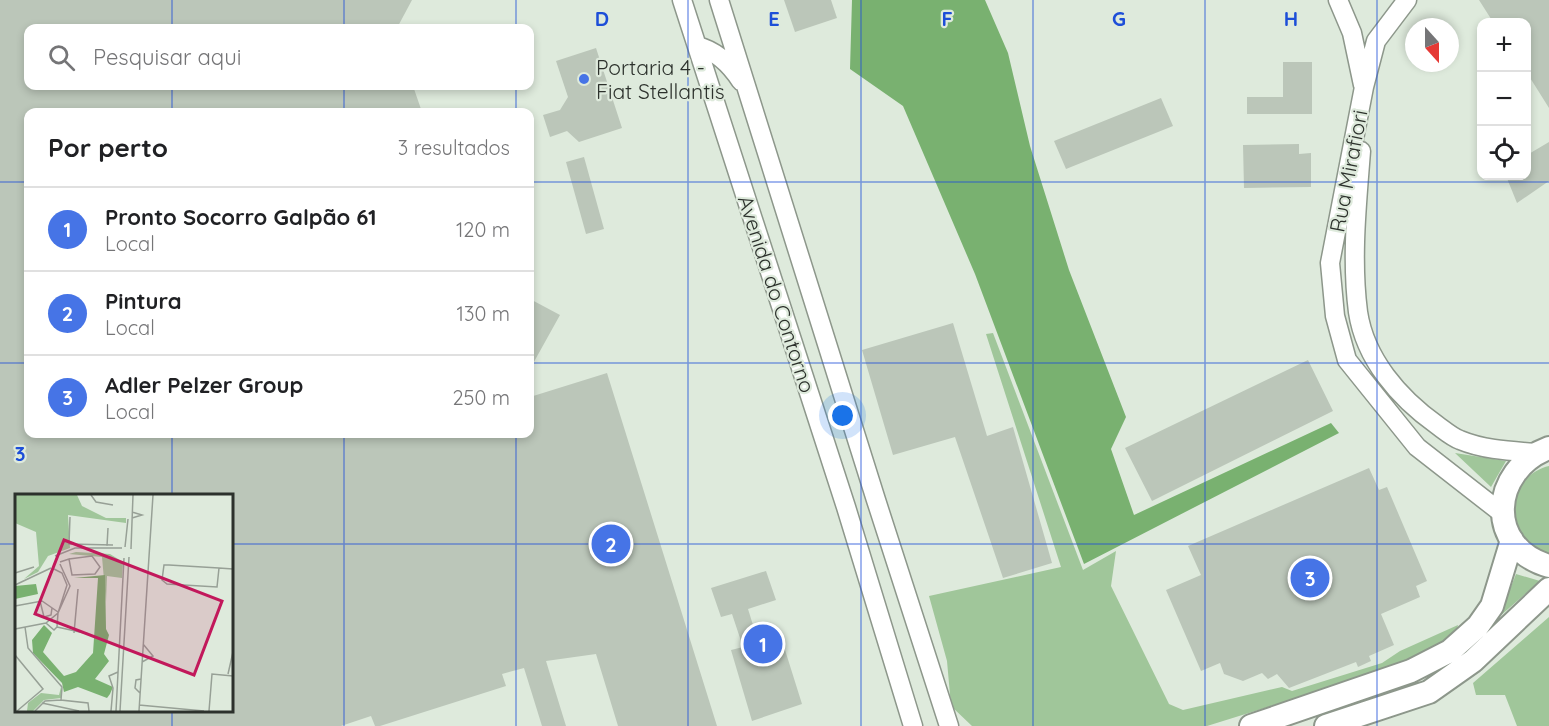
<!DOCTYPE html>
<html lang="pt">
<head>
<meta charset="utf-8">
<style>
	body { margin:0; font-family:Quicksand,sans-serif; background:#f6f6f6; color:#202124 }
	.controls { position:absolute; right:18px; top:18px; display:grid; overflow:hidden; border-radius:12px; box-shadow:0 3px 9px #0003 }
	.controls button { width:54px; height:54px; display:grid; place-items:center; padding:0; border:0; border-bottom:2px solid #e0e0e0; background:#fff; color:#202124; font:30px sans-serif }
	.compass { position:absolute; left:1405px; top:18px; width:54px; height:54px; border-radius:50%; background:#fff; box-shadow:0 3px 9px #0003; rotate:159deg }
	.you { position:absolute; left:843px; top:416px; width:21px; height:21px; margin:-15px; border:4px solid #fff; border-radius:50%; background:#1a73e8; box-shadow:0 0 0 9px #1a73e833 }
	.badge { display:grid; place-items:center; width:39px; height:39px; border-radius:50%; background:#4674e6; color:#fff; font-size:20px; font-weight:700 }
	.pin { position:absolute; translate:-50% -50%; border:3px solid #fff; box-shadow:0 2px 6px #0006 }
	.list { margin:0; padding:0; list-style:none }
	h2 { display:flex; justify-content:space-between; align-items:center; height:78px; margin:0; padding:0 24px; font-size:26px }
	h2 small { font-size:20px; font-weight:400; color:#757577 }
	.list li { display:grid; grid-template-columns:39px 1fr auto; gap:18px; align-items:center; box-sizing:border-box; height:84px; padding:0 24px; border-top:2px solid #e0e0e0 }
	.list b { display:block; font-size:22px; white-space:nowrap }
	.list p { margin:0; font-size:20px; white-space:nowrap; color:#757577 }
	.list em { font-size:20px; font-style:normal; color:#757577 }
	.icon { flex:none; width:33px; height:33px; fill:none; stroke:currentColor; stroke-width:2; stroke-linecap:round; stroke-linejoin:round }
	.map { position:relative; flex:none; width:1549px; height:726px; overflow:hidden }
	.search { position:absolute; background:#fff; box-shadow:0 3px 9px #0003; left:24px; top:24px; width:510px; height:66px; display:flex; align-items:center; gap:15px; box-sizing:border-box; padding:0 21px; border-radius:12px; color:#757577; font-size:22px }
	.panel { position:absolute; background:#fff; box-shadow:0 3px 9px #0003; left:24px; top:108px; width:510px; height:330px; border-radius:12px }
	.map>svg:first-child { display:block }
</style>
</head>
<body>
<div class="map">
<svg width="1549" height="726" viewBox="0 0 1549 726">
	<rect width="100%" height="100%" fill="#deeadc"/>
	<!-- green -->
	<path fill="#a0c69a" d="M993,333l90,237 33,-19 -5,35 58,118 14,6 99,-23 10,4 90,-28 18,-12 58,-26 -2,9 -51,30 -198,62h-235l-21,-20 -4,-45 -18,-65 132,-29 -75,-233z
		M1455,453l51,8 -15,26z
		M1549,466v93l-32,-25c-1,-10 -4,-21 -4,-30 1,-18 20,-35 36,-38z
		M1516,574l24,7 -41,36z
		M1549,617v109h-32l-12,-31h-29l-3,-12z"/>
	<!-- forest -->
	<path fill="#79b170" d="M852,0h133l23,53 22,93 39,124 57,147 -15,32 23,66 197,-92 8,10 -255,131 -109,-290 -72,-168 -53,-37z"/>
	<!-- building -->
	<path fill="#bbc6b9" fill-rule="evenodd" d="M0,0h412l-15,28h-369v58h385l9,26h-394v322h502v-37l77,-24 110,353h-99l-22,-72 -50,7 20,65h-24l-18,-58 -22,6 4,12 -126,40h-5l-4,-10 -30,10h-341zM16,495h215v215h-215z
		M784,0h47l6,18 -42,14z
		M1479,0h70v108l-22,-35v-51h-34z
		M596,48l26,80 -43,14 -12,-11 -17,6 -7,-22 17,-5 8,-13 -12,-36z
		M1283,62h29v52h-65v-17h36z
		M1161,98l12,28 -107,43 -12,-28z
		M1549,142v39l-32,22 -11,-27h21v-21z
		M1299,144v10l12,-1v34l-67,1 -1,-43z
		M584,157l20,72 -18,5 -20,-72z
		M530,299l30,16 -30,54z
		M953,323l34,113 26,-9 39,136 -49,15 -48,-141 -62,18 -31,-105z
		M1308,360l25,51 -181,90 -27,-53z
		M1369,468l10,22 8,-3 40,94 -11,5 4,11 -39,17 13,31 -25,11 2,5 -13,6 -2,-5 -67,26 -12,-14 -9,5 -6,-6 -19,8 -19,-7 -4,-11 -19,8 -35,-81 35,-15 -13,-29z
		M766,571l10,29 -28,9 10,32 22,-7 22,70 -50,17 -21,-71 12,-3 -11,-33 -11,3 -10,-29z"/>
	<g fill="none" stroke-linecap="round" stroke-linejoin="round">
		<!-- minor casing -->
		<g stroke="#8d978b" stroke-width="21">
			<path id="minor" d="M682,0l164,507 67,219
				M719,0l157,500 73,226
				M1338,0l14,33 11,52
				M1407,0l-31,41 -12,46 -34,176 5,53 12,44 70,87 86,67
				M697,46c20,5 33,18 44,35
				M1361,151c-4,53 -10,107 -3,161 7,47 41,86 79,113 7,5 15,12 23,15 24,10 51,11 77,13"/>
		</g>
		<!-- major casing -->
		<g stroke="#8d978b" stroke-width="26">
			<path id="major" d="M1549,448c-59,22 -64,100 0,118
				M1251,726l160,-55 39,-20 28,-25 14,-20 20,-66
				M1326,726l103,-34 44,-31 76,-72"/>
		</g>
		<!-- minor -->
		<use href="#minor" stroke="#fff" stroke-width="18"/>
		<!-- major -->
		<use href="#major" stroke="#fff" stroke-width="22"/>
	</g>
	<!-- grid -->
	<path fill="none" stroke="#1d4ed8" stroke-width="1.5" stroke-opacity="0.55" d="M172,0v28M344,0v28M516,0v28M688,0v726M861,0v726M1033,0v726M1205,0v726M1377,0v726M172,86v26M344,86v26M516,86v26M0,182h28M530,182h1019M0,363h28M530,363h1019M172,434v61M344,434v292M516,434v292M0,544h16M231,544h1318M172,710v16"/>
	<!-- markers -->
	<circle fill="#4674e6" stroke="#deeadc" stroke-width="2" cx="584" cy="79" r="6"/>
	<g text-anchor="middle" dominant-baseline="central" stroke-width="4.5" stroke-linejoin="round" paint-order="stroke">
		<!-- poi labels -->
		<g font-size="21" fill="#2c312c" stroke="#deeadc" text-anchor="start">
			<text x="596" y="67">Portaria 4 -<tspan x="596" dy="24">Fiat Stellantis</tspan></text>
		</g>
		<!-- street labels -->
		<g font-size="21" fill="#2c312c" stroke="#deeadc">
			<text transform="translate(1348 171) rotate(-79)">Rua Mirafiori</text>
			<text transform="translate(777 294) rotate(72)">Avenida do Contorno</text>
		</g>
	</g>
	<!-- overview -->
	<g transform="translate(15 494)">
		<rect width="218" height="218" fill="#deeadc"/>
		<path d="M0,1h62l5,11 24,12h20v5l-58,-8 2,33 -22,8 -10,16 -14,7 15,-13 -3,-34 -21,-9zM61,58l34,2 13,8 -1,16 -15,-2 -1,26 -4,-45 -33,-3zM46,193v11l-17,2 -11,11h-6l1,-8 13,-10 18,2z" fill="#a0c69a"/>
		<path d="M90,81l1,54 3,6 -5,19 5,7 -14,18 18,8 -3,7 -3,4 -29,-11 -14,5 -2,-9 -29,-30 -1,-13 12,-15 8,8 -9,19 21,24 12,-4 17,-19 5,-75h-24zM21,90l2,10 -23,5v-13z" fill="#79b170"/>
		<path fill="none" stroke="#97a096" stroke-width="1.5" d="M76,1l5,7 17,3M55,23l-1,27 44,1M117,24l10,-3 -10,-3M92,52l1,-18M110,53l3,-28M116,55l2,-54M40,62l20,-8h47M45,68l9,-3 3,16 23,-1 5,-7 -8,-11 -23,3M204,74l-2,19 -50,-3 -5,-4 2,-15h5l50,3 14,1M39,75l8,4 5,12 -9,28 -1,14 -3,3 -8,-7 12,-10 12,-27 -10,-22M0,79l19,-6M0,91l36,-17M25,107l4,16 7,-2 1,-7M0,112l27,-5 16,11M10,133l3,21 34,39 -1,13 27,3 1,8M42,133l32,7M0,135l31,-6M59,139l4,-44M0,161l28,34 -26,22M127,168l11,-6 -10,-12M213,180l5,-22M125,199l-5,-5 1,-8 5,-1M27,209l37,8M124,211l65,6M20,217l10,-10 16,-1M96,217l2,-23 -4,-12 9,-4M101,217l8,-153M105,217l9,-154M124,217l14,-216M194,217l3,-37 21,2"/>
		<path fill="#c2185b" fill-opacity="0.15" stroke="#c2185b" stroke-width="3" d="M49,46l158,61 -28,74 -159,-61z"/>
		<rect width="218" height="218" fill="none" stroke="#2c312c" stroke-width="3"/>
	</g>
	<g font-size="20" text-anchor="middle" font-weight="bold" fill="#1d4ed8" stroke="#deeadc" stroke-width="4.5" stroke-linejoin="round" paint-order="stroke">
		<text x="602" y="26">D</text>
		<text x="774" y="26">E</text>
		<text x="947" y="26">F</text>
		<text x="1119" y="26">G</text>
		<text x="1291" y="26">H</text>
		<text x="20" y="461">3</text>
	</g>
</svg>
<div class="controls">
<button>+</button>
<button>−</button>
<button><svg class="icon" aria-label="locate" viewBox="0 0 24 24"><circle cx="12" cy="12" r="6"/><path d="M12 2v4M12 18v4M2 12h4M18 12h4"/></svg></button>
</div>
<svg class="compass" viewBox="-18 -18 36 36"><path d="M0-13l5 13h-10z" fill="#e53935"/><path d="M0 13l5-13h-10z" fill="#757577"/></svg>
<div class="you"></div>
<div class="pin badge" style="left:763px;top:644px">1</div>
<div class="pin badge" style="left:611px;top:544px">2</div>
<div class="pin badge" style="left:1310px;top:578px">3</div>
<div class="search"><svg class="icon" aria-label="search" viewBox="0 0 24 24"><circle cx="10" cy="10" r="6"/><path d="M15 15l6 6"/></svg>Pesquisar aqui</div>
<section class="panel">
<h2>Por perto<small>3 resultados</small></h2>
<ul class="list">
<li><span class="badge">1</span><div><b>Pronto Socorro Galpão 61</b><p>Local</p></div><em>120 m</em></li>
<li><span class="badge">2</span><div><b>Pintura</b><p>Local</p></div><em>130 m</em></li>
<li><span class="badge">3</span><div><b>Adler Pelzer Group</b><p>Local</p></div><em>250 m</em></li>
</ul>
</section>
</div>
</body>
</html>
